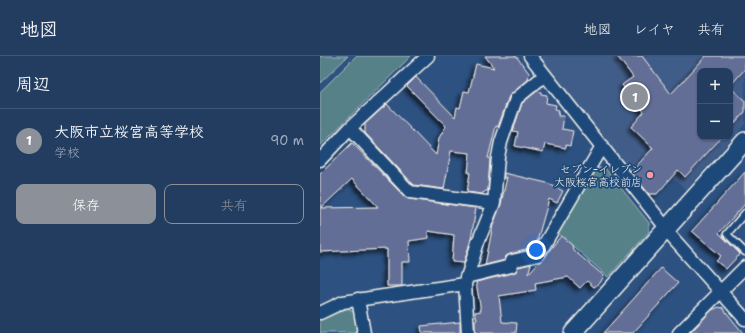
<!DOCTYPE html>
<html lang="ja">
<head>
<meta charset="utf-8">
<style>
	body { margin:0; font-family:"Shantell Sans","Klee One",sans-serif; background:#2a4466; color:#f1f3f6 }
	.controls { position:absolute; right:12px; top:12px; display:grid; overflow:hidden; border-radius:8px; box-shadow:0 1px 3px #0004 }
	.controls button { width:36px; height:36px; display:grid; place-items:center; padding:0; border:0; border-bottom:1px solid #3f5675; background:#223d60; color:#f1f3f6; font:20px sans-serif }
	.you { position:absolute; left:216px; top:194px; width:14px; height:14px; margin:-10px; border:3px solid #fff; border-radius:50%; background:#1a73e8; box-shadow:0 0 0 6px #1a73e833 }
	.badge { display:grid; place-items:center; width:26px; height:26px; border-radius:50%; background:#8c9099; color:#fff; font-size:13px; font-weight:700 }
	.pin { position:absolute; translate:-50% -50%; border:2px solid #fff; box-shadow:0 1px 4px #0006 }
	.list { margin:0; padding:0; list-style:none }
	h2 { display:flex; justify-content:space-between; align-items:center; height:52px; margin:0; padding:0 16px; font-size:17px }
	h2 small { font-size:13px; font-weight:400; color:#a2aebd }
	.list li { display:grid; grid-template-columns:26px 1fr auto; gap:12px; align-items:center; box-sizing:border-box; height:64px; padding:0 16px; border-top:1px solid #3f5675 }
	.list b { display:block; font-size:15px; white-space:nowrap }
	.list p { margin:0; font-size:13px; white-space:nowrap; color:#a2aebd }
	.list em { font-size:13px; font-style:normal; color:#a2aebd }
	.actions { display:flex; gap:8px; padding:12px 16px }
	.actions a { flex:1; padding:9px 0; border:1px solid #8c9099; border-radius:8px; text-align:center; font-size:14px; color:#8c9099 }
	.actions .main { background:#8c9099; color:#fff }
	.map { position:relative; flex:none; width:425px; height:277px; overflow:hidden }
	header { display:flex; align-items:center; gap:24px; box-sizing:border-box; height:56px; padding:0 20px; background:#223d60; border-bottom:1px solid #3f5675 }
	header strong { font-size:19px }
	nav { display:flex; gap:22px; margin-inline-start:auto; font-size:14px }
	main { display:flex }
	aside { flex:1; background:#223d60 }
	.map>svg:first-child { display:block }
</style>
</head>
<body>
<header>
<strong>地図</strong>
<nav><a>地図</a><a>レイヤ</a><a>共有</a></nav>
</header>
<main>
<aside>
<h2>周辺<small></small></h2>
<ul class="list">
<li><span class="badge">1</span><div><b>大阪市立桜宮高等学校</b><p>学校</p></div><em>90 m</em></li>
</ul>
<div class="actions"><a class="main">保存</a><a>共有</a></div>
</aside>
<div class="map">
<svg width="425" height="277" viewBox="0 0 425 277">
	<defs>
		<filter id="shadow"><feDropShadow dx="-3.5" dy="3.5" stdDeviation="2" flood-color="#0009"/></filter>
	</defs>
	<rect width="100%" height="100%" fill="#2d5180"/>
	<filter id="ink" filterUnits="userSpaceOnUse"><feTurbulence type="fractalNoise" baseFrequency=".025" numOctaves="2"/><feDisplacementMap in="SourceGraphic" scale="8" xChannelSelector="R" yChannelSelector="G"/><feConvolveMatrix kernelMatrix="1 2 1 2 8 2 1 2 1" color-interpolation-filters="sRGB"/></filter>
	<g filter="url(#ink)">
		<!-- built -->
		<path fill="#415d89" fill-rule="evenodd" d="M218,0h207v68l-59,66 -40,-36 -17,18zM380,15h30v66h-30z"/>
		<!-- green -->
		<path fill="#568189" stroke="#a5b9b8" d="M0,0h28l-28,27z
			M36,0h55l-91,90v-54z
			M277,112h8l44,55v9l-41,45 -50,-44z
			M28,252l6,5 3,20h-37v-13z"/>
		<!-- building -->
		<path fill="#636e97" stroke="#f4f1e8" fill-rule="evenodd" filter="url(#shadow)" d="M165,0h31l13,17 -1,7 -19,16 -11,31 -2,-1 -8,32h2l-2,32 -7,4 -14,-2 3,-19h-2l2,-20 -19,-2 -7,38 -30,-4 -49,-52v-9l22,-20 49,51 3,-17 7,-12 -39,-40 9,-9 39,40 2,-10 3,1 4,-17 5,1 7,-28 18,4z
			M297,0h25l29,38 35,-38h39v13l-15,17v-15h-30v66h22l-37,40 -7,-7 -21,24h-8l-18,-22 22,-24 -22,-21 13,-15 -22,-27 11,-8z
			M410,31l15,14v11l-15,16z
			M217,35l4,1v2l6,1 -1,8 10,2 -1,4 4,1 -1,6h6l-2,13 11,2 -3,15 -4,-1v3l-21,-4 -2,8 -28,-6 3,-14 -5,-1 9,-28z
			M32,87l53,54 4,2 67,9 -5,31 -7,24 -12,-1 2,-27 -26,-4 1,7 -20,3 1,21h-8v24h-15v-37l-67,3v-78zM32,123l26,28 -57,1z
			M425,116v32l-26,29 21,21 -14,15 -10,-8 5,-5 -29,-25z
			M184,117l43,10 16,8 -6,12 -8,-4 -12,42 -4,7 -23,6 -4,2 -1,4 -20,5 8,-40 8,-21 6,-27 -3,2z
			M241,180l11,9 1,5 31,26 -4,7 -6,4 -7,-6 -7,7 -12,-11 -33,6 1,7 -37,6 3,26 15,1 -1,10h-41v-13h2l-2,-8 6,-1 -5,-29 37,-9 4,-2 1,-4 13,-3 -3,10 10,-11 6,-4 8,-12z
			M341,212l17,15 -45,50h-30z
			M399,251l2,1 1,-1 21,26h-53l22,-23z
			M140,266v11h-38l-1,-7z"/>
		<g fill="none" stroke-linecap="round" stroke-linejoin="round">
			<!-- lane casing -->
			<g stroke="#f4f1e8" stroke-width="9">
				<path id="lane" d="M425,157l-18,21 18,18"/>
			</g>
			<!-- street casing -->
			<g stroke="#f4f1e8" stroke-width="15">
				<path id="street" d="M210,0l137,173 3,6 75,84
					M30,72l60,64 84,11
					M0,104l30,-32 78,-72
					M146,221l45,-11 1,-5 26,-6 64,-109
					M38,243l6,34
					M0,257l23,-11 122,-18
					M148,277l-3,-49 13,-42 16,-39 4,-46 3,-15 15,-43 29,-24
					M359,277l66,-66"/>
			</g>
			<!-- secondary casing -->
			<g stroke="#f4f1e8" stroke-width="20">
				<path id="secondary" d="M253,277l172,-192"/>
			</g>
			<!-- lane -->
			<use href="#lane" stroke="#1f4a7a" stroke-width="6"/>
			<!-- street -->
			<use href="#street" stroke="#1f4a7a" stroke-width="12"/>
			<!-- secondary -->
			<use href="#secondary" stroke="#1f4a7a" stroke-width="17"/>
		</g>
	</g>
	<!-- markers -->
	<circle fill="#ff9aa2" stroke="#1f4a7a" stroke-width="1.5" cx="330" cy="119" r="4"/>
	<g text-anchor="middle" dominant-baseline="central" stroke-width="3.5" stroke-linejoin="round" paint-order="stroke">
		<!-- poi labels -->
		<g font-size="11" fill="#f4f1e8" stroke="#1f4a7a" text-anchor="end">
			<text x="322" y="113">セブン-イレブン<tspan x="322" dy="13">大阪桜宮高校前店</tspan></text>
		</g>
	</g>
</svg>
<div class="controls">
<button>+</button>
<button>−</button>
</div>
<div class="you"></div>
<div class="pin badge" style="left:315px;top:41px">1</div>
</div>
</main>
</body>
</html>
